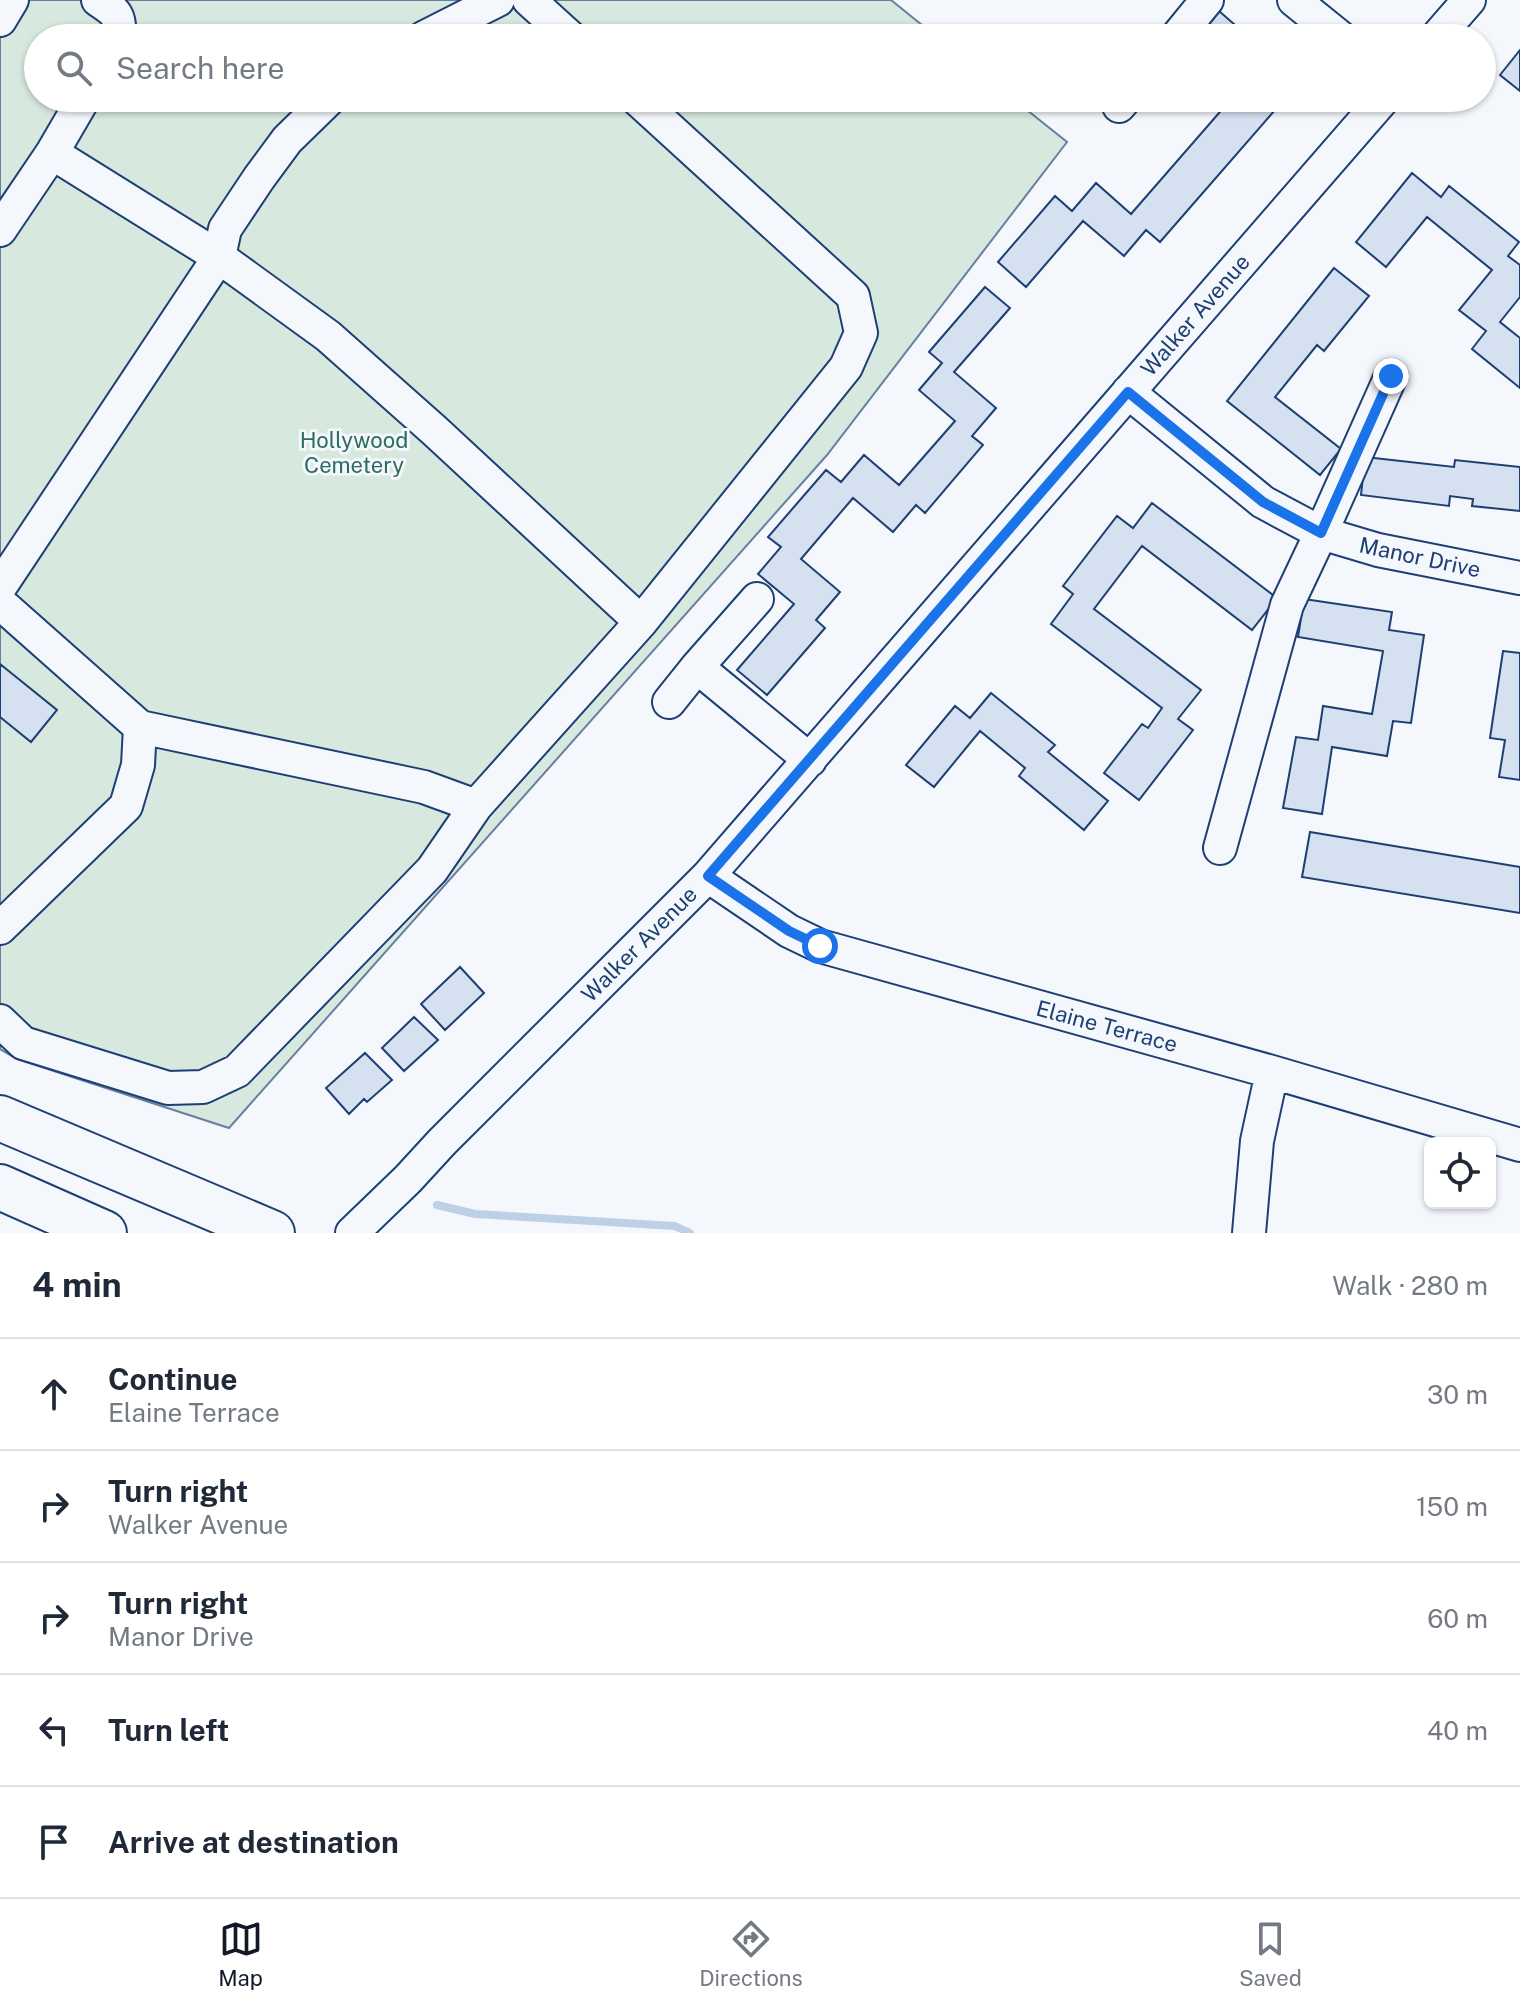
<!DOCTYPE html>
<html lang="en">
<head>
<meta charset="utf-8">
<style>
	body { margin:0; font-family:"Public Sans",sans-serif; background:#f2f2f3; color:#1f2937 }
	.controls { position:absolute; right:24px; bottom:24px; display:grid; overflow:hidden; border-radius:12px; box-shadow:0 2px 6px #0004 }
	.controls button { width:72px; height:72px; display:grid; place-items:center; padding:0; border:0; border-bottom:2px solid #e0e1e3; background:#fff; color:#1f2937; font:40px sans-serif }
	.stop { position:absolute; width:24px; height:24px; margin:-18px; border:6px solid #1a73e8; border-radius:50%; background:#fff }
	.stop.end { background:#1a73e8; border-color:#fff; box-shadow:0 2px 8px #0008 }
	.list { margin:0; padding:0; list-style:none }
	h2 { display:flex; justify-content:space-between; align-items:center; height:104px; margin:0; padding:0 32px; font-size:34px }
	h2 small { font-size:26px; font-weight:400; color:#747a83 }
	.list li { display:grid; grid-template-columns:52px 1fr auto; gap:24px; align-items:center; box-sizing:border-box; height:112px; padding:0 32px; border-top:2px solid #e0e1e3 }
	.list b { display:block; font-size:30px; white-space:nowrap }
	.list p { margin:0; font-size:26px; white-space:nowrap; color:#747a83 }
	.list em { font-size:26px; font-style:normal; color:#747a83 }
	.icon { flex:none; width:44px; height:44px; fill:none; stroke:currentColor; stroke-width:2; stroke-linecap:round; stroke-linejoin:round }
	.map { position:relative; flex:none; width:1520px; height:1233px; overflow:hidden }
	.search { position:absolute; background:#fff; box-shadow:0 2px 6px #0004; left:24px; right:24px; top:24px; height:88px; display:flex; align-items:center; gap:20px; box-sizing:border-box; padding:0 28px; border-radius:44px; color:#747a83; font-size:30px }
	.sheet { height:664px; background:#fff }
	nav { display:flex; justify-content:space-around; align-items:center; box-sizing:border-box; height:112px; border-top:2px solid #e0e1e3; background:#fff; font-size:22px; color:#747a83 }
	nav a { display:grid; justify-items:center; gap:4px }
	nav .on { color:#111827 }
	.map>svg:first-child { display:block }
</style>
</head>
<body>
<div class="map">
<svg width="1520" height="1233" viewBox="0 0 1520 1233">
	<rect width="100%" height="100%" fill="#f4f7fb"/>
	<!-- green -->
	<path fill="#d7e8df" stroke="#687fa3" stroke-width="2" d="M0,0h891l47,38h-900v60h974l55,44 -240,313 -598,673 -212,-69 -17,-10z"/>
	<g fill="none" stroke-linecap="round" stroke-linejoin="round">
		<!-- stream -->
		<path stroke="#bed0e5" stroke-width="8" d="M437,1205l38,9 200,12 15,7"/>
	</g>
	<!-- building -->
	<path fill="#d5e0f0" stroke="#1d3f73" stroke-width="2" d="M1219,11l31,27h-54z
		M1520,50v41l-20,-16z
		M1232,98h32l-1,1 12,11 -115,132 -14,-12 -22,26 -41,-35 -57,66 -28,-25 57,-66 17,15 24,-28 35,31z
		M1412,173l29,24 8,-11 70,56 -11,14 12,9v32l-20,25 20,16v50l-48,-39 14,-18 -27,-21 33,-40 -65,-53 -41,50 -30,-25z
		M1334,268l35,28 -45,55 -7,-6 -42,52 66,52 -21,26 -93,-74z
		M985,287l25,21 -56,64 42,36 -24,28 11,9 -58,68 -9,-8 -23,27 -40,-34 -52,61 39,33 -24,28 9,8 -58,67 -30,-25 57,-66 -36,-30 23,-27 -13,-10 58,-67 15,12 23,-27 35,30 56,-64 -36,-31 23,-27 -13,-11z
		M1365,457l89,10 1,-7 65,7v44l-48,-5 1,-7 -23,-3 -1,10 -88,-11z
		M1152,503l125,95 -25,32 -110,-84 -48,63 107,81 -23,29 15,11 -54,70 -35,-27 38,-49 6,4 14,-20 -111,-84 22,-30 -10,-8 54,-70 16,12z
		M1304,599l88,13 -3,18 35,5 -13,88 -18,-2 -6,35 -55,-9 -10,67 -39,-6 13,-71 22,3 5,-34 49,8 11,-63 -85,-14z
		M1503,651l17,2v127l-21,-3 6,-37 -15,-2z
		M0,664l57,46 -26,32 -31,-25z
		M991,693l64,52 -7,7 60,49 -24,29 -65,-54 6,-8 -45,-37 -46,56 -28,-22 49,-59 15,12z
		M1310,832l210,35v46l-218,-36z
		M460,967l24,26 -39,37 -24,-26z
		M414,1017l24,23 -34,31 -22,-23z
		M365,1053l27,27 -25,22 -3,-3 -15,15 -23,-26z"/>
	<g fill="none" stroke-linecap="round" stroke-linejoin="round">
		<!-- minor casing -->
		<g stroke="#1d3f73" stroke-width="36">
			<path id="minor" d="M98,0c18,12 23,15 21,38
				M529,0l42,38
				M1294,0l47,38
				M0,20l12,-20
				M423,38l75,-38
				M1176,38l31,-38
				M1436,38l33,-38
				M1119,106l7,-8
				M52,153l167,104 6,-28 34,-51 28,-38 43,-42
				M0,230l52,-77 32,-55
				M1128,392l135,110 58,31 57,17 142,28
				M0,587l219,-330 109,79 107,95 206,191 205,-255 15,-34 -8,-37 -217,-198
				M0,603l140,124 284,60 52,19 -44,64 -195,201 -34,16 -35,1 -145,-45 -23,-22
				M697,667l60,-68
				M669,702l28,-35 113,93
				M476,806l165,-184
				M1220,848l67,-243 34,-72 70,-157
				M708,876l81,55 31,15 452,126 248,73
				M0,928l126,-122 12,-41 2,-38
				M352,1233l56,-54 34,-37 266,-266 676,-778
				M1249,1233l8,-92 15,-69"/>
		</g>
		<!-- highway casing -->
		<g stroke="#1d3f73" stroke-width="48">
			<path id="highway" d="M0,1118l272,115
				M0,1187l104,46"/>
		</g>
		<!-- minor -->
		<use href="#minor" stroke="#f4f7fb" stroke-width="32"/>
		<!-- highway -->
		<use href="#highway" stroke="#f4f7fb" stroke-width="44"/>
	</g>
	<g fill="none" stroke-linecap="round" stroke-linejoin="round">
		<!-- route -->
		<path stroke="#1a73e8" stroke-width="10" d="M820,946l-31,-15 -81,-55 420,-484 135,110 58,31 70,-157"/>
	</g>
	<g text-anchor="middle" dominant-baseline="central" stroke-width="6" stroke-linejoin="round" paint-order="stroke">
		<!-- street labels -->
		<g font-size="22" fill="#1d3f73" stroke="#f4f7fb">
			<text transform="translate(1195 315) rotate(-49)">Walker Avenue</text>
			<text transform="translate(1420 557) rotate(12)">Manor Drive</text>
			<text transform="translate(639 944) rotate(-45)">Walker Avenue</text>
			<text transform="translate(1107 1026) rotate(15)">Elaine Terrace</text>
		</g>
		<!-- park labels -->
		<g font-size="22" fill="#2c6c60" stroke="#f4f7fb">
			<text x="354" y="440">Hollywood<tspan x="354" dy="25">Cemetery</tspan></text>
		</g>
	</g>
</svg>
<div class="controls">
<button><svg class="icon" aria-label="locate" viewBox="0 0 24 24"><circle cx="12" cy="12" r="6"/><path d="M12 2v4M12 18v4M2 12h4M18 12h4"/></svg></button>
</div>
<div class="stop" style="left:820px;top:946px"></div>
<div class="stop end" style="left:1391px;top:376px"></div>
<div class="search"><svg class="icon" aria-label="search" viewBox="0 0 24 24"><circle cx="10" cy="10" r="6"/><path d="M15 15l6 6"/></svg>Search here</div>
</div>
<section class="sheet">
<h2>4 min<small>Walk · 280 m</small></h2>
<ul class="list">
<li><svg class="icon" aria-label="ahead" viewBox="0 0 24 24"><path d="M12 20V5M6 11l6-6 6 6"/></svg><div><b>Continue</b><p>Elaine Terrace</p></div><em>30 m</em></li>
<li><svg class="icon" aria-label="right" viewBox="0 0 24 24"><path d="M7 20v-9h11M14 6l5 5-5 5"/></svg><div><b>Turn right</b><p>Walker Avenue</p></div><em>150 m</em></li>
<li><svg class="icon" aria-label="right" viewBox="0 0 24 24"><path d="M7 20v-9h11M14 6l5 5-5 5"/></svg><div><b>Turn right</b><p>Manor Drive</p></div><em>60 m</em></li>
<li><svg class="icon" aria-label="left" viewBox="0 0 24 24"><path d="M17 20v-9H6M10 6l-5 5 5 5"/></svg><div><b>Turn left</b></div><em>40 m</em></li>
<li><svg class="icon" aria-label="arrive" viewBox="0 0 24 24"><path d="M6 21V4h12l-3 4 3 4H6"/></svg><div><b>Arrive at destination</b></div></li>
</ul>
</section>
<nav>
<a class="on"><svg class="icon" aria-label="map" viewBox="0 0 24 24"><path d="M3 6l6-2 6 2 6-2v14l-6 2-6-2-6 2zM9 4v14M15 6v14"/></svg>Map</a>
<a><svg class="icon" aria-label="directions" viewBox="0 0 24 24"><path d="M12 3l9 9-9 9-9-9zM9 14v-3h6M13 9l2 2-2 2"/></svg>Directions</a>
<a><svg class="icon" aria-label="saved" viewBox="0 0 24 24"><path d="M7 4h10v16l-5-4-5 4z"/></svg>Saved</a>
</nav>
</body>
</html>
